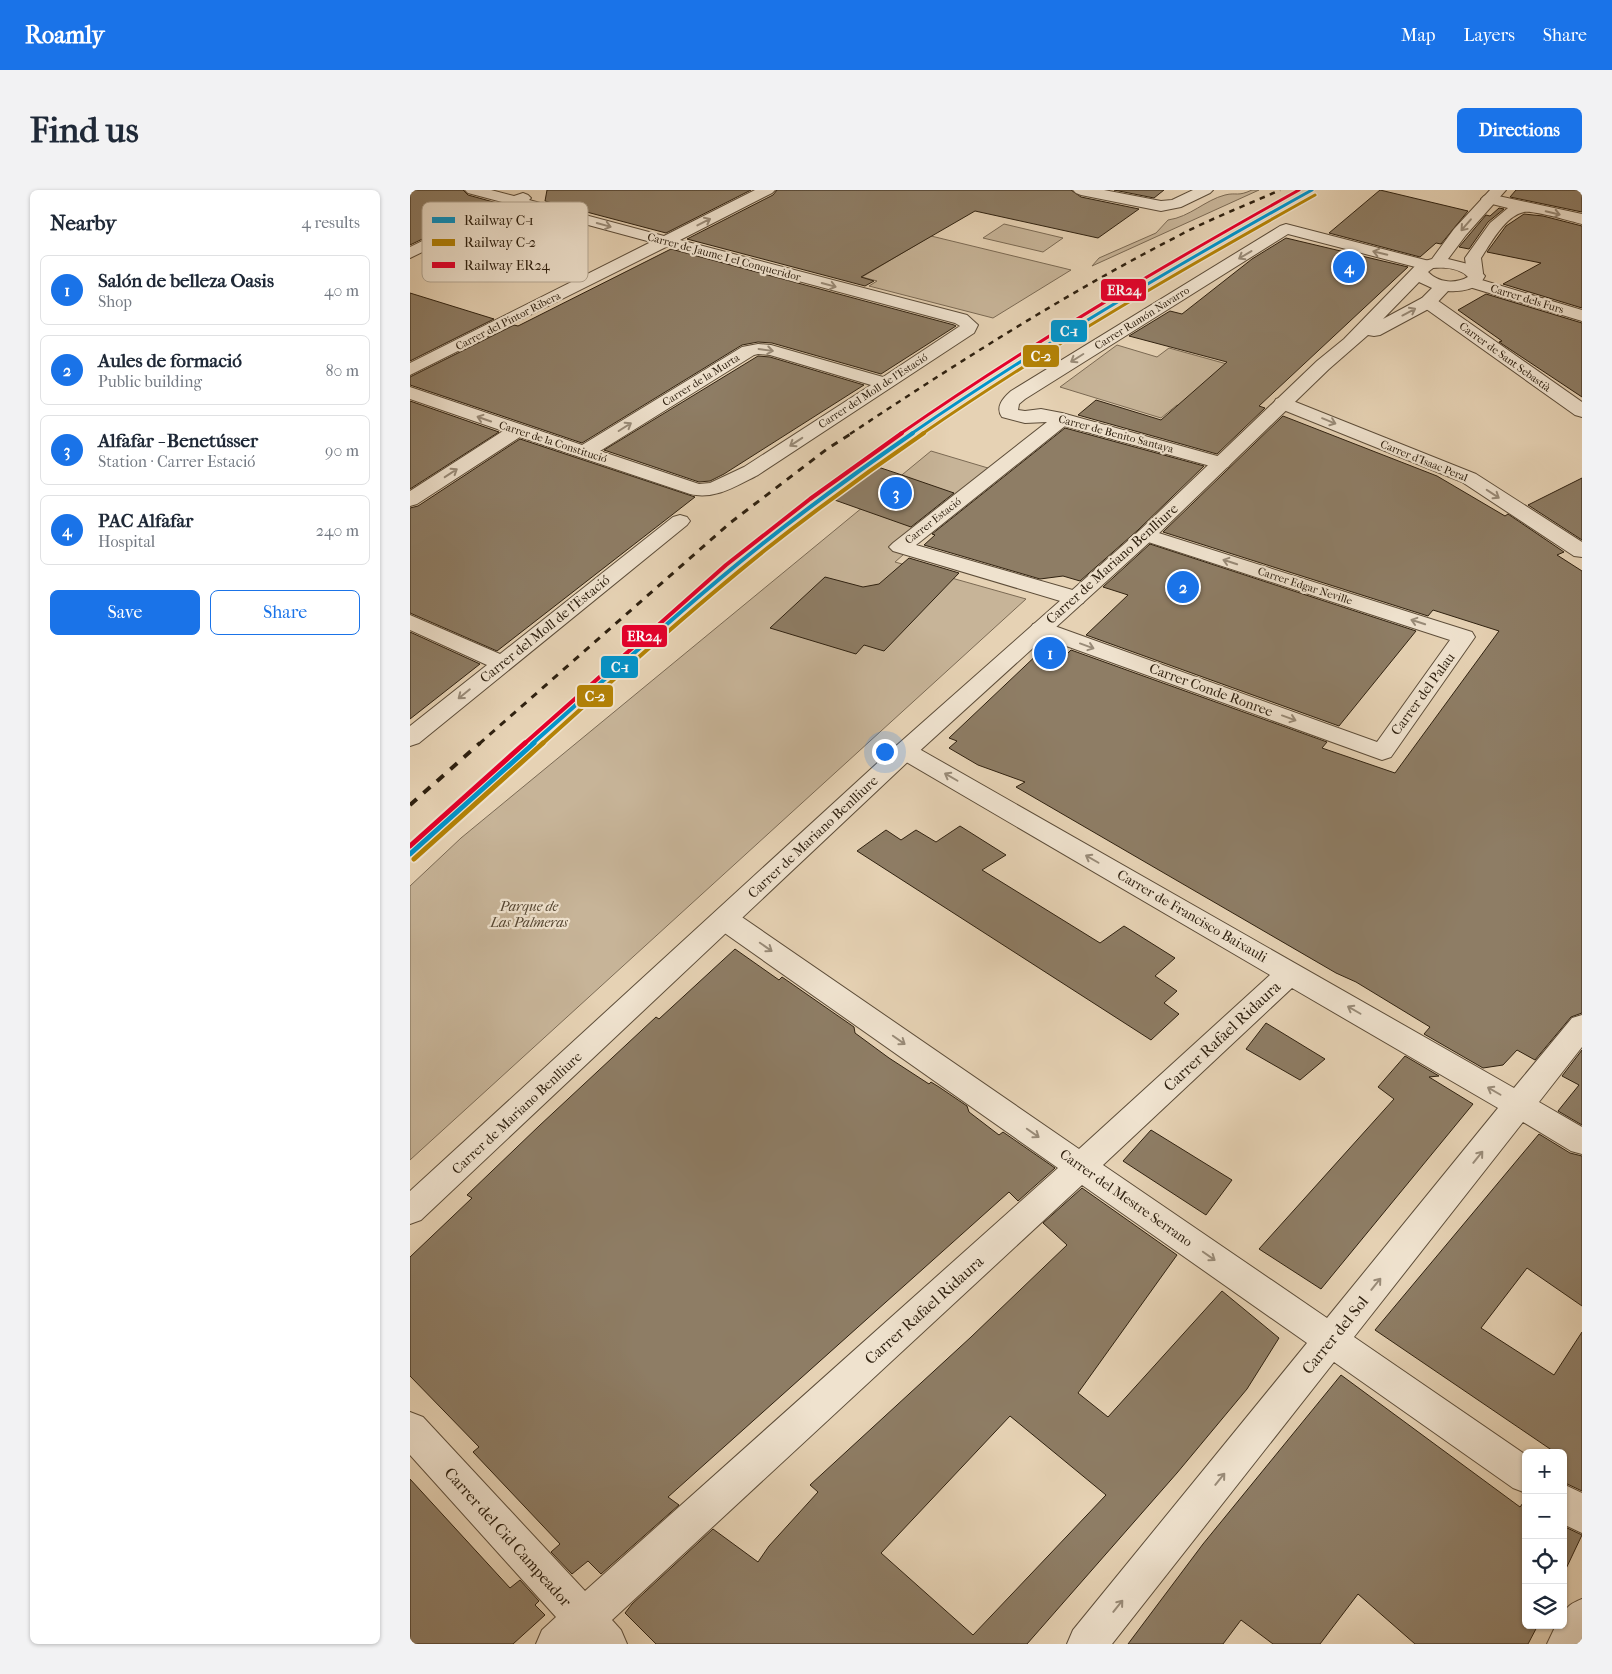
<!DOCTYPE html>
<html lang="en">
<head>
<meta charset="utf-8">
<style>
	body { margin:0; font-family:"IM FELL French Canon",serif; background:#f2f2f3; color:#1f2937 }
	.controls { position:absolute; right:15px; bottom:15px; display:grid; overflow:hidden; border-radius:8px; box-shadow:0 1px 4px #0004 }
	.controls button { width:45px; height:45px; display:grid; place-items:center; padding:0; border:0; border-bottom:1px solid #e0e1e3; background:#fff; color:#1f2937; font:25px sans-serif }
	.you { position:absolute; left:474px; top:561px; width:18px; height:18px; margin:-12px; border:4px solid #fff; border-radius:50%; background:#1a73e8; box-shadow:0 0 0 8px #1a73e833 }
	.badge { display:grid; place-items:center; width:32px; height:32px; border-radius:50%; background:#1a73e8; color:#fff; font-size:16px; font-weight:700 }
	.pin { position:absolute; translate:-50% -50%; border:2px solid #fff; box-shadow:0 1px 5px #0006 }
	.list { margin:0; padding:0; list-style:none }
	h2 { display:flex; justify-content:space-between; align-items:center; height:65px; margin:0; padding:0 20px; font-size:21px }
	h2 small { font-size:16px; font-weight:400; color:#747a83 }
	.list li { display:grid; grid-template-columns:32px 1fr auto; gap:15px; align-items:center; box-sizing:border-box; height:70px; margin:0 10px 10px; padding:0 10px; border:1px solid #e0e1e3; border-radius:8px }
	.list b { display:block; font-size:19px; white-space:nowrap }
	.list p { margin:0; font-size:16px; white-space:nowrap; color:#747a83 }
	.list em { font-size:16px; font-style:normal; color:#747a83 }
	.actions { display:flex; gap:10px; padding:15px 20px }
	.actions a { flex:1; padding:11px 0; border:1px solid #1a73e8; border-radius:8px; text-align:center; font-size:18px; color:#1a73e8 }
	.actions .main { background:#1a73e8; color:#fff }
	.icon { flex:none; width:28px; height:28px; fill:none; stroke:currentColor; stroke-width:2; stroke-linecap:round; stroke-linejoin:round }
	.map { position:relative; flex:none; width:1172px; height:1454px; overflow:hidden; border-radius:8px }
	header { display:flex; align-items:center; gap:30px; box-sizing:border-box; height:70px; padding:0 25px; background:#1a73e8; color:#fff }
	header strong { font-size:24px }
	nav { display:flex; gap:28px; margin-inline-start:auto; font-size:18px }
	.intro { display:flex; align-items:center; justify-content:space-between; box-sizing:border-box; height:120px; padding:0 30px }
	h1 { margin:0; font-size:35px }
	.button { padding:12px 22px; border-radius:8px; background:#1a73e8; color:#fff; font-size:18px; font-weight:700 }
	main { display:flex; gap:30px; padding:0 30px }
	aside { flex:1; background:#fff; border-radius:8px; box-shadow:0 1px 4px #0004 }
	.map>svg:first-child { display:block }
</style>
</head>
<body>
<header>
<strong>Roamly</strong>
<nav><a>Map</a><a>Layers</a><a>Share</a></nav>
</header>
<div class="intro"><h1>Find us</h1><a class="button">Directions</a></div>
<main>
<aside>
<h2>Nearby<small>4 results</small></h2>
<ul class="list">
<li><span class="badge">1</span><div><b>Salón de belleza Oasis</b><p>Shop</p></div><em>40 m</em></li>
<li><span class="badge">2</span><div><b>Aules de formació</b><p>Public building</p></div><em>80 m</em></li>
<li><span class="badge">3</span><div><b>Alfafar - Benetússer</b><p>Station · Carrer Estació</p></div><em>90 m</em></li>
<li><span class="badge">4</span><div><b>PAC Alfafar</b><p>Hospital</p></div><em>240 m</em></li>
</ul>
<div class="actions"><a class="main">Save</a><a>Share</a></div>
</aside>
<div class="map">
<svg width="1172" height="1454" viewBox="0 0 1172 1454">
	<rect width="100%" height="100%" fill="#e6d2b4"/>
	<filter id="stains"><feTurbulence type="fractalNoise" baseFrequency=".004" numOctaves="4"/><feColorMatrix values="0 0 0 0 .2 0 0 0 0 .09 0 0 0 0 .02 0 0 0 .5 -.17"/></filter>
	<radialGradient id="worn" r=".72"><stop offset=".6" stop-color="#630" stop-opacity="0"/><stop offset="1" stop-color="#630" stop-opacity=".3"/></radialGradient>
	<!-- green -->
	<path fill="#c7b498" stroke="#7b6a54" d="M842,0h7l-167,76 7,-8 57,-25 12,-13c22,-3 37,-20 57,-25 12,-3 12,2 27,-5z
		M594,34l59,14 -20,14 -60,-14z
		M521,46l132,32 8,2 -78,48 -124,-32 8,-5 -15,-4z
		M707,155l40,12 12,-9 94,26 -67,37 -19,-6 -16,13 -101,-31z
		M521,261l67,20 -103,91 131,37 -616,561v-274l51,-48z"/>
	<!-- building -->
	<path fill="#8e7d65" stroke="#2f2110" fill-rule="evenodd" d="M0,0h53l5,5 29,8 -87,42z
		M137,0h204l-85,43 -121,-32z
		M367,0h294l10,7 58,12 -41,29 -123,-27 -114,66 13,4 -9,5 -178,-47 86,-44z
		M704,0h50l-10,8z
		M970,0l88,21 -27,33 -5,-1 -16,14 -91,-24z
		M1106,0h66v22l-72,-15z
		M1089,18l5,1 -16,13 -19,27 -10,-2 27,-32 4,1z
		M1114,24l19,2 39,10v82l-79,-24 38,-21 -54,-11 19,-26z
		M876,48l122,29 -149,139 6,2 -48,46 -139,-39 18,-15 65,20 66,-58 -98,-26 41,-25 12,3 70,-55z
		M261,59l283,76 2,1 -75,48 -109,-31 -14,-1 -16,3 -160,98 -172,-58v-8l104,-52 4,1z
		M0,103l84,26 -84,42z
		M1076,104l96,29v74l-83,-55 3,-1 -44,-31z
		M348,166l12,1 94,28 -140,89 -14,7 -11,1 -95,-32z
		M0,211l89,31 -89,57z
		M873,226l154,60 68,40 3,-2 56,38 -7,3 25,16v442l-11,4 -36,43 -18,-10 -14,15 -20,3 -59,-34 6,-7 -74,-45 -20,-9 -320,-186 9,-5 -47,-17 -29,-17 8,-7 -8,-3 94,-89 3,1 2,-2 18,7 5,-5 256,92 -5,6 73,25 104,-142 -66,-21 -5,6 -265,-84z
		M655,238l139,38 -66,64 -58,51 -17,-5 -23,3 -116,-34 11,-10 -3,-1z
		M110,249l175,58 -198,154 -87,-38v-105l8,-2z
		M462,275l24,8 58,20 -43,34 -82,-29z
		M1172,288v62l-54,-35z
		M740,354l266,87 -77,95 -253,-91 42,-40 -25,-8z
		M499,368l50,15 -75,78 -20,-6 -8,9 -86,-26 55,-51 38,10 16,-3z
		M0,442l70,32 -70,55z
		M550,636l46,29 -24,15 118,73 24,-17 51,32 -20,18 22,15 -13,12 15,11 -28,26 -294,-189 29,-21 15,10 15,-10 20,12z
		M325,759l44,31 3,-3 72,50 1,6 34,25 40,26 2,-2 8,5 28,19 2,6 30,23 4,-3 52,36 -37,33 -9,-9 -341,305 11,8 -78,69 -13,-13 -16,13 -21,-22 9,-8 -87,-92 6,-5 -69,-71v-119l62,-59 -5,-3 72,-69 117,-109 3,2z
		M856,833l59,36 -25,21 -54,-31z
		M1172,860v75l-24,-14 21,-26 -17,-9z
		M995,866l34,20 -10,1 44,27 -152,185 -62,-40 135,-150 -16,-12z
		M741,940l81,50 -26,35 -83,-54z
		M1129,944l31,19 12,3v150l-55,-38 -46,60 73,47 28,-43v159l-19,-9v-29h-7l-181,-123z
		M672,998l95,67 -99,138 30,24 114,-126 57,47 -32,51 -70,84 -150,171h-371l-31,-31 7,-9 81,-75 45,33 11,-16 49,-54 -8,-7 161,-148 96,-92 -24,-22zM600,1226l96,79 -133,140 -92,-82z
		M931,1185l179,132 6,-8v126h12l-10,19h-113l-57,-50 -38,50h-47l-32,-24 -18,24h-95l75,-100z
		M0,1289l100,109 10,-8 19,21 -4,4 10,10 -32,29h-103z
		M1153,1336l19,9 -19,40z"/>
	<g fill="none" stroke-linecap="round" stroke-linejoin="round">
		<!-- minor casing -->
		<g stroke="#5d4d39" stroke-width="2">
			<path id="minor" d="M55,0h26l23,6 9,-3 5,2 3,3 -2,2 135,36 91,-46h20l-3,3 -92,47 287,75 11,10 -4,8 -216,142c-22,11 -43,25 -68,19l-170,-57 -103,67 -7,2v-15l93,-60 -93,-32v-12l172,58 160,-98 16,-3 13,1 112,32 77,-51 -5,-3 -287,-77 -258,129v-12l241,-121 -133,-36 -108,52v-11l92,-45 -34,-9zM348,164l12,1 101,30 -127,82 -34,16 -11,1 -99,-33 154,-96z
				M663,0h31l57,11 11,-1 21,-10h20l-3,3 -29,14 -20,4 -80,-16 -5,-2z
				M1079,4l93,20v10c-12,-3 -49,-14 -58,-12 -19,4 -33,31 -43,46l2,15 -2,4 -6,1 107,32v11l-116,-35 -2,-4 2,-4 6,-1 -5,-4 -2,-15 25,-35 18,-15 -24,-6 -3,-3 3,-3z
				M876,34l147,38 2,3 -2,3 -6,2 -139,-36 -263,165 -6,5 -1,6 7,1 16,-2 21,4 166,46 3,4 -3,4 -7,2 -7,-2 -149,-41 -149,119 167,48 3,5 -3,5 -8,2 -8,-2 -174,-52 -4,-4 4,-4 154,-121 -22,1 -23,-6c-7,-10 1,-19 9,-26l269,-165z
				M1018,107l6,1 148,104v15l-7,-2 -153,-109 -3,-4 3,-4z
				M873,207l193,77 106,68v15l-8,-1 -112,-74 -186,-75 -2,-4 2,-4z
				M270,325l7,2 3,4 -3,4 -268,218 -9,3v-20l77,-61 -77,-35v-15l90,39 173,-137z
				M736,339l326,103 3,5 -84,120 -9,3 -349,-126 -3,-5 3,-5 8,-2 8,2 328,118 73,-102 -311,-101 -3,-4 3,-4z
				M495,553l9,3 600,342 58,-70 10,-3v32l-43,55 43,25v27l-11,-3 -48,-29 -169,215 172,118v38l-13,-5 -179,-126 -222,282h-45l6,-14 234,-287 -225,-158 -470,435 9,10 6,14h-91l6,-14 14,-13 -146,-162v-43l13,5 162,174 473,-423 -342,-241 -4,-7 4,-7 10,-3 10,3 343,236 191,-174 -374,-219 -3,-5 3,-5zM882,798l206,120 -171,210 -224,-153z
				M1153,1294l19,9v40l-19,-9z
				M1172,1409v45h-35l9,-19h7c0,-16 4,-20 19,-26z"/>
		</g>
		<!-- tertiary casing -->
		<g stroke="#5d4d39" stroke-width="2">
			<path id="tertiary" d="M1080,0h16l-40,45 -18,24 28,7 9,10c-6,13 -23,16 -37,15l-14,15 -54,29 -6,1 -6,-1 -39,34 -176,170 -239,217 -493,464 -11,4v-33l486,-445 243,-215 178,-170 27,-22 74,-76 14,-4 22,-30zM1023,78c11,-1 27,0 35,9 -13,7 -29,6 -40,-5zM1009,92l13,6 -10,10 -39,21z"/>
		</g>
		<!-- minor -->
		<use href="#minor" fill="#efe2ce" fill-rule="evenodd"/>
		<!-- tertiary -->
		<use href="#tertiary" fill="#efe2ce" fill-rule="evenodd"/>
		<!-- rail-far2 -->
		<path stroke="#2f2110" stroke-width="2.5" stroke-dasharray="5.5 5.5" stroke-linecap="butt" d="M440,244c107,-71 215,-140 330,-199 32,-17 67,-30 100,-45"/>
		<!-- rail-far1 -->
		<path stroke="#2f2110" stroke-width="3" stroke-dasharray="7 7" stroke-linecap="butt" d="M69,554l251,-221 97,-74 25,-16"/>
		<!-- rail -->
		<path stroke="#2f2110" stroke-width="4" stroke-dasharray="9 9" stroke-linecap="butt" d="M0,615l70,-62"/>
		<!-- rail-1-far2 casing -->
		<g stroke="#efe2ce" stroke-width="5.5">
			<path id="rail-1-far2" d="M501,244c129,-89 264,-168 401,-244"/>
		</g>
		<!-- rail-1-far1 casing -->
		<g stroke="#efe2ce" stroke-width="7">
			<path id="rail-1-far1" d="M122,554c76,-67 150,-136 229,-199 49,-39 100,-76 152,-112"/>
		</g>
		<!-- rail-1 casing -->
		<g stroke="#efe2ce" stroke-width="9">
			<path id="rail-1" d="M0,664l124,-111"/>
		</g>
		<!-- rail-2-far2 casing -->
		<g stroke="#efe2ce" stroke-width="5.5">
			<path id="rail-2-far2" d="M512,244c126,-87 259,-164 393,-239"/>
		</g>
		<!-- rail-2-far1 casing -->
		<g stroke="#efe2ce" stroke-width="7">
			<path id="rail-2-far1" d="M132,554c73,-66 146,-132 223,-194 52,-41 105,-80 159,-117"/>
		</g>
		<!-- rail-2 casing -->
		<g stroke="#efe2ce" stroke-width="9">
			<path id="rail-2" d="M4,669l129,-116"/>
		</g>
		<!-- rail-3-far2 casing -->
		<g stroke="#efe2ce" stroke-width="5.5">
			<path id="rail-3-far2" d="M490,244c128,-89 263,-168 399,-244"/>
		</g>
		<!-- rail-3-far1 casing -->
		<g stroke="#efe2ce" stroke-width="7">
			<path id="rail-3-far1" d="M114,554l202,-179 84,-66 92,-66"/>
		</g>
		<!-- rail-3 casing -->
		<g stroke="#efe2ce" stroke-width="9">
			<path id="rail-3" d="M0,656l115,-103"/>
		</g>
		<!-- rail-1-far2 -->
		<use href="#rail-1-far2" stroke="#0294cb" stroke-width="3"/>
		<!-- rail-1-far1 -->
		<use href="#rail-1-far1" stroke="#0294cb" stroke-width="4"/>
		<!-- rail-1 -->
		<use href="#rail-1" stroke="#0294cb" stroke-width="5"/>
		<!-- rail-2-far2 -->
		<use href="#rail-2-far2" stroke="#b38206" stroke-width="3"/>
		<!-- rail-2-far1 -->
		<use href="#rail-2-far1" stroke="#b38206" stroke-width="4"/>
		<!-- rail-2 -->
		<use href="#rail-2" stroke="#b38206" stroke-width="5"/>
		<!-- rail-3-far2 -->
		<use href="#rail-3-far2" stroke="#e4002b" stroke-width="3"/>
		<!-- rail-3-far1 -->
		<use href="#rail-3-far1" stroke="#e4002b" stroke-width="4"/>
		<!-- rail-3 -->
		<use href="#rail-3" stroke="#e4002b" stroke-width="5"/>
	</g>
	<!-- one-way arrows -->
	<defs><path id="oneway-shaft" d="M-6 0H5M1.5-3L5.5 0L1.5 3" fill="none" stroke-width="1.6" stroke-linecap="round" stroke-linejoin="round" transform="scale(1.25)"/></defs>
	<g stroke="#998b78">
		<use href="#oneway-shaft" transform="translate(1143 23) rotate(13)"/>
		<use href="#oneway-shaft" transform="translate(294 32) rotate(-27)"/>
		<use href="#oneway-shaft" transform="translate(194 35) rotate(15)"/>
		<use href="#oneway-shaft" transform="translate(1056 35) rotate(131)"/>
		<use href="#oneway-shaft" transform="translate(970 63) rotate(-166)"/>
		<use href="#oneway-shaft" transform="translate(835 65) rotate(149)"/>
		<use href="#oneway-shaft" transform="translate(419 95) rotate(15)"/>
		<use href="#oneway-shaft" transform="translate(999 122) rotate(-28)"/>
		<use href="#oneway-shaft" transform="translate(356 160) rotate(8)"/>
		<use href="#oneway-shaft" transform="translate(667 168) rotate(148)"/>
		<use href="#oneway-shaft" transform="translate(74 229) rotate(-161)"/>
		<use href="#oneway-shaft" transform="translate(919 231) rotate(22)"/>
		<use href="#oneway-shaft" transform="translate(215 237) rotate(-32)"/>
		<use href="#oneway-shaft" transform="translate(386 252) rotate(147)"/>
		<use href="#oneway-shaft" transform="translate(41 283) rotate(-33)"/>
		<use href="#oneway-shaft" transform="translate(1083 304) rotate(33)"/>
		<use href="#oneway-shaft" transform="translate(820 372) rotate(-162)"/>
		<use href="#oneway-shaft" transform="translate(1008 432) rotate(-162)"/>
		<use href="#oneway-shaft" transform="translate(677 456) rotate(20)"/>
		<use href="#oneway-shaft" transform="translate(54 504) rotate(141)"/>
		<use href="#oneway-shaft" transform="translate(879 528) rotate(20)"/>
		<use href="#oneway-shaft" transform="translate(541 587) rotate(-150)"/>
		<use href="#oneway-shaft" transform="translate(682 669) rotate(-150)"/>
		<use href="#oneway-shaft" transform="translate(356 757) rotate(35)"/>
		<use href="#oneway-shaft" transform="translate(944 820) rotate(-150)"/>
		<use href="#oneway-shaft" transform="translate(489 850) rotate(35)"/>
		<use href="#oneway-shaft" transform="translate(1084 901) rotate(-150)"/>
		<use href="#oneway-shaft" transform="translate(623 943) rotate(35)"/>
		<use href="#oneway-shaft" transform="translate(1068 967) rotate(-51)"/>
		<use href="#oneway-shaft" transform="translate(799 1066) rotate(35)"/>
		<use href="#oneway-shaft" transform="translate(966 1094) rotate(-51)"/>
		<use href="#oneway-shaft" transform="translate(810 1289) rotate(-51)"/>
		<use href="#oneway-shaft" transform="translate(708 1416) rotate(-51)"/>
	</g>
	<g text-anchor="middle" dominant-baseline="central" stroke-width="4.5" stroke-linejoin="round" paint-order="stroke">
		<!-- far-street labels -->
		<g font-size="11" fill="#2f2110" stroke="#efe2ce">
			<text transform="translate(314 67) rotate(15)">Carrer de Jaume I el Conqueridor</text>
			<text transform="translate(1117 109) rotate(17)">Carrer dels Furs</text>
			<text transform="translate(732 128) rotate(-32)">Carrer Ramón Navarro</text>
			<text transform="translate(98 131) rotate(-27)">Carrer del Pintor Ribera</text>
			<text transform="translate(1095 167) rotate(36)">Carrer de Sant Sebastià</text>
			<text transform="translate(291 190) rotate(-32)">Carrer de la Murta</text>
			<text transform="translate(463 201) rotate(-33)">Carrer del Moll de l'Estació</text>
			<text transform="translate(706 244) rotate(15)">Carrer de Benito Santaya</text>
			<text transform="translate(143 252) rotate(18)">Carrer de la Constitució</text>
			<text transform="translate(1014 271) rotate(22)">Carrer d'Isaac Peral</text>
			<text transform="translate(523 331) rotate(-38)">Carrer Estació</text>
			<text transform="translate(895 396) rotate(18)">Carrer Edgar Neville</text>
		</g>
		<!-- street labels -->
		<g font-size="14" fill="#2f2110" stroke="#efe2ce">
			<text transform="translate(702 374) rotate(-42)">Carrer de Mariano Benlliure</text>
			<text transform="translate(135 439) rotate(-39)">Carrer del Moll de l'Estació</text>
			<text transform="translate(801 500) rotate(20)">Carrer Conde Ronree</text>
			<text transform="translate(1013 504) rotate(-54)">Carrer del Palau</text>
			<text transform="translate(403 647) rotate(-43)">Carrer de Mariano Benlliure</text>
			<text transform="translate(782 726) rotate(30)">Carrer de Francisco Baixauli</text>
			<text transform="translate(107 923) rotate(-43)">Carrer de Mariano Benlliure</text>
			<text transform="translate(716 1008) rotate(35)">Carrer del Mestre Serrano</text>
		</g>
		<!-- park labels -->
		<g font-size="14" font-style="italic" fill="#554632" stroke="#efe2ce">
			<text x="119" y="716">Parque de<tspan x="119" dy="16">Las Palmeras</tspan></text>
		</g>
		<!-- near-street labels -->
		<g font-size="16" fill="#2f2110" stroke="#efe2ce">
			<text transform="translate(812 846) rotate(-43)">Carrer Rafael Ridaura</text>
			<text transform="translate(514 1120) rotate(-42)">Carrer Rafael Ridaura</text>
			<text transform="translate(925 1145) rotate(-51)">Carrer del Sol</text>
			<text transform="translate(98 1347) rotate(48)">Carrer del Cid Campeador</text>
		</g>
	</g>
	<!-- legend -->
	<rect x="12" y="12" width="166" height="80" rx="8" fill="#efe2ce" stroke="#b5a895" stroke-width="1"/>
	<rect x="22" y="27" width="23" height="6" fill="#0294cb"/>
	<rect x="22" y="49" width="23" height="7" fill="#b38206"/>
	<rect x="22" y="72" width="23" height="6" fill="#e4002b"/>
	<g font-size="14" fill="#2f2110">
		<text x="54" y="35">Railway C-1</text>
		<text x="54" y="57">Railway C-2</text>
		<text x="54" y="80">Railway ER24</text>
	</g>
	<g stroke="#efe2ce" stroke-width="2">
		<rect x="690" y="88" width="47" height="24" rx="5" fill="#e4002b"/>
		<rect x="640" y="129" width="38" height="24" rx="5" fill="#0294cb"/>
		<rect x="612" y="154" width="38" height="24" rx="5" fill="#b38206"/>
		<rect x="211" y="434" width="47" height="24" rx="5" fill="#e4002b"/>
		<rect x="190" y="465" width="39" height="24" rx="5" fill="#0294cb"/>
		<rect x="166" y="494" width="38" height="24" rx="5" fill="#b38206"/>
	</g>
	<g font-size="14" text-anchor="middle" font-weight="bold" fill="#fff">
		<text x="714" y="105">ER24</text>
		<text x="659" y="146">C-1</text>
		<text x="631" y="171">C-2</text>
		<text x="234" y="451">ER24</text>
		<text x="210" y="482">C-1</text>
		<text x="185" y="511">C-2</text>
	</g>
	<rect width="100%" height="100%" filter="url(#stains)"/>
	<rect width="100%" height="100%" fill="url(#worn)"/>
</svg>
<div class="controls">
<button>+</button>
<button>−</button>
<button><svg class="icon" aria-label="locate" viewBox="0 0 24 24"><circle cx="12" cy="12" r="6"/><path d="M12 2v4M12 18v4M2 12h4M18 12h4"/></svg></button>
<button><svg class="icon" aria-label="layers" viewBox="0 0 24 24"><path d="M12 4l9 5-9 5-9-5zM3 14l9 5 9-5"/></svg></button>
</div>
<div class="you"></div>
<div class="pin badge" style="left:640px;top:463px">1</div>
<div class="pin badge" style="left:773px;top:397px">2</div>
<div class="pin badge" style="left:486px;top:303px">3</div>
<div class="pin badge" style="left:939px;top:77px">4</div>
</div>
</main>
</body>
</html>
